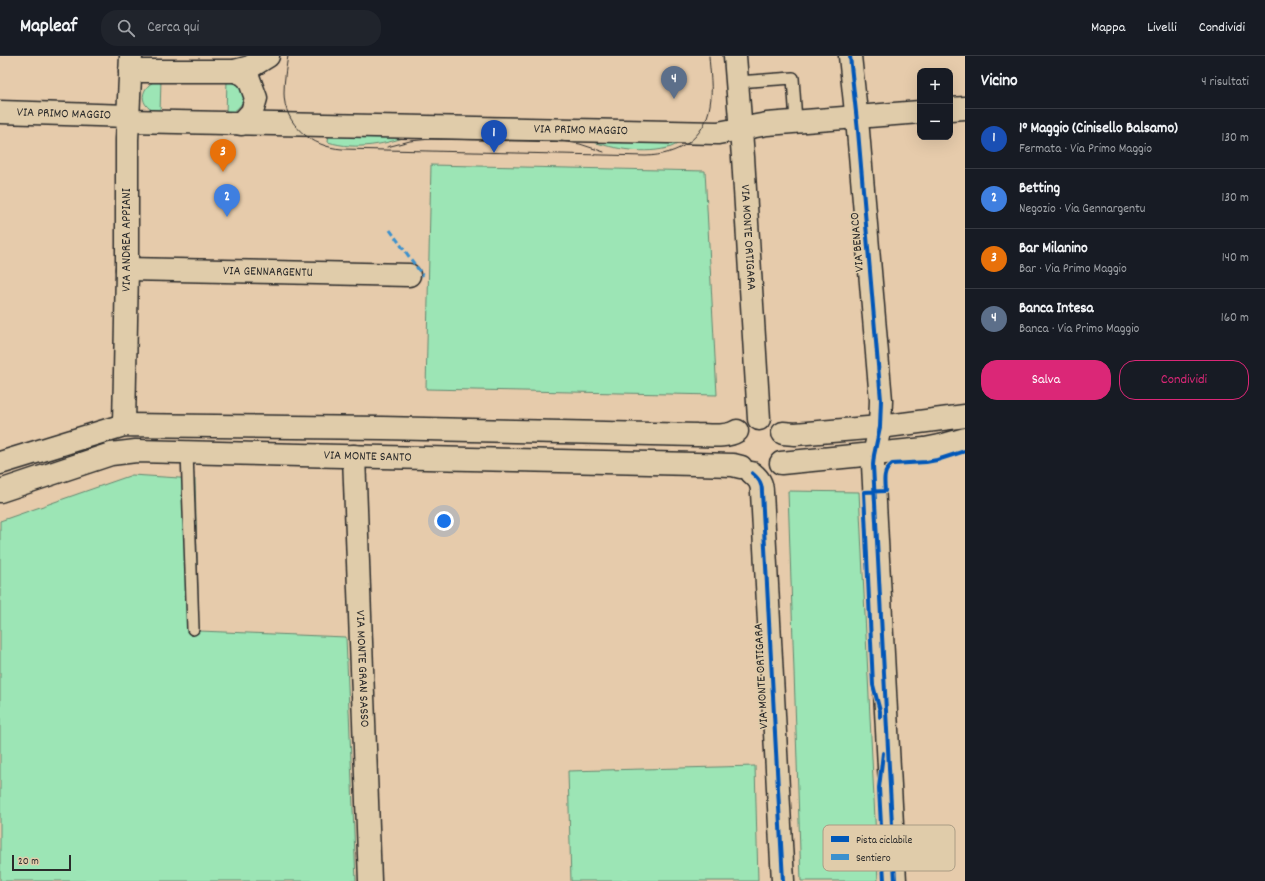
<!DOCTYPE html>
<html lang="it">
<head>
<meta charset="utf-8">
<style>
	body { margin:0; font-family:Dekko,sans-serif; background:#20242c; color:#f1f3f6 }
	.controls { position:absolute; right:12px; top:12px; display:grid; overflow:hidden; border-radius:8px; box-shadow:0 4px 16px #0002 }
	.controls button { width:36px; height:36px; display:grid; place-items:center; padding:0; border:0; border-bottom:1px solid #363941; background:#171b24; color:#f1f3f6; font:20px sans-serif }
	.scale { position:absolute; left:12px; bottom:10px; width:59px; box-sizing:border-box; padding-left:4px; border:2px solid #2b2b2b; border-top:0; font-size:11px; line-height:14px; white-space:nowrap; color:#2b2b2b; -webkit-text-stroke:3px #e0ccaa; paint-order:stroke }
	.you { position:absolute; left:444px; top:465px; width:14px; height:14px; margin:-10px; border:3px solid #fff; border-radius:50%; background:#1a73e8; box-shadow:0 0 0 6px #1a73e833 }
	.badge { display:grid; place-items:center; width:26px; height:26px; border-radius:50%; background:#db2777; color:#fff; font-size:13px; font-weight:700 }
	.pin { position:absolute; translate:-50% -33px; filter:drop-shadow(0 1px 2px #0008) }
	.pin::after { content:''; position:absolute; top:21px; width:14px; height:12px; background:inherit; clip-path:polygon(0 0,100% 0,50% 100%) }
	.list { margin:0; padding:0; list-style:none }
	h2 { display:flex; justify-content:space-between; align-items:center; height:52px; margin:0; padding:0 16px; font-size:17px }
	h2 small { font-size:13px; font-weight:400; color:#9ea1a6 }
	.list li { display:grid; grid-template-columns:26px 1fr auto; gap:12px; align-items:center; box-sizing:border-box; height:60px; padding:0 16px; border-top:1px solid #363941 }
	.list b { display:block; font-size:15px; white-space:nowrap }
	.list p { margin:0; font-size:13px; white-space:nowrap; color:#9ea1a6 }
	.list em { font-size:13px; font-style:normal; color:#9ea1a6 }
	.actions { display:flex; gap:8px; padding:12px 16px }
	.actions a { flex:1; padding:9px 0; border:1px solid #db2777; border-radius:16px; text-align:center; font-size:14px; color:#db2777 }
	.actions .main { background:#db2777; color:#fff }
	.icon { flex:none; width:22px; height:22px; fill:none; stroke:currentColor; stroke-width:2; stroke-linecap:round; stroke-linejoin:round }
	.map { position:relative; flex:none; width:965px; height:825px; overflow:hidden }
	header { display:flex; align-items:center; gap:24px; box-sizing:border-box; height:56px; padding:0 20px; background:#171b24; border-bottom:1px solid #363941 }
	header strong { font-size:19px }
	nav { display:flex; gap:22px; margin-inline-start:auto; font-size:14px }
	.search { width:280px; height:36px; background:#20242c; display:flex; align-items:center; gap:10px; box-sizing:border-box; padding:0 14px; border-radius:16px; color:#9ea1a6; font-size:15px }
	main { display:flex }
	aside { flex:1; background:#171b24 }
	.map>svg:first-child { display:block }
</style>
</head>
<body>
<header>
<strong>Mapleaf</strong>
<div class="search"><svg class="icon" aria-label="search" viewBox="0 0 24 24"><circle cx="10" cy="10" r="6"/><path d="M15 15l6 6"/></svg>Cerca qui</div>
<nav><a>Mappa</a><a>Livelli</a><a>Condividi</a></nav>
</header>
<main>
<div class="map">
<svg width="965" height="825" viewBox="0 0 965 825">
	<rect width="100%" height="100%" fill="#e6cbab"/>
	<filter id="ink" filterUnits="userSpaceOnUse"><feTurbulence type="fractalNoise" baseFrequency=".025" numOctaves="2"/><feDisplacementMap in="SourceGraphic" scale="8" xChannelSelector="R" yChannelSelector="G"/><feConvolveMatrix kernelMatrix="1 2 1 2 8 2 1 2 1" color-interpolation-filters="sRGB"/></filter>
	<g filter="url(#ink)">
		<!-- green -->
		<path fill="#9ce5b5" stroke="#648870" d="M161,23l-1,34c-23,-5 -22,-28 1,-34z
			M227,24c4,1 9,2 12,5 12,12 0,26 -13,30z
			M329,76l86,2c-28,10 -58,17 -87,8z
			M685,84c-4,2 -9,5 -14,7 -26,8 -56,2 -81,-6z
			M431,109l274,6 12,224 -291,-6z
			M132,419l63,4 4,152 147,6 10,244h-356v-360z
			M788,435l71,1 19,389h-77z
			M755,710l3,115h-187l-3,-110z"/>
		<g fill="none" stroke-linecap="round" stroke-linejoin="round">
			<!-- service casing -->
			<g stroke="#2b2b2b" stroke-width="14">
				<path id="service" d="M737,26l56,-4 3,43
					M187,396l6,177"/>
			</g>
			<!-- minor casing -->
			<g stroke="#2b2b2b" stroke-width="25">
				<g id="minor">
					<path id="s1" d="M735,0l8,101 16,262"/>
					<path d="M850,0l8,75 23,269 -1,27 -6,28 -1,10 22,416"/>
					<path d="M130,15h105l8,3 6,5 7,19 -4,14 -11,12"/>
					<path d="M235,15l15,-4 18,-11"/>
					<path d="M950,53l15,-1"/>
					<path id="s2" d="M0,56l129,4"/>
					<path id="s3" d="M128,65l590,12 49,-9 153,-12"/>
					<path id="s4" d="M127,213l282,6"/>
					<path id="s5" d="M124,369l3,-156v-129l4,-84"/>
					<path d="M783,377l12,1 85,-7 85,-11"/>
					<path id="s6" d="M354,400l16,425"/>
					<path d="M0,407l124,-38 258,3 315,7c12,0 29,3 40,-4"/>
					<path d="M781,407l144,-14 15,-3 25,-7"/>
					<path d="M752,417c7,6 10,10 10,19l21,389"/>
					<path id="s7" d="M0,435l111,-37 25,-3 246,6 313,7 38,1 8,2"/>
				</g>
			</g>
			<!-- service -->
			<use href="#service" stroke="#e0ccaa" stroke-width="11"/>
			<!-- minor -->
			<use href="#minor" stroke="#e0ccaa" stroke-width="22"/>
			<!-- tram -->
			<path stroke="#2b2b2b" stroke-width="1" d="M288,0c-2,12 -4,24 -4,37 0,32 28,54 58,56l304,7c32,-1 59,-17 64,-51 3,-16 0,-33 -1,-49
				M387,91l23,-6 21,-2 130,2 19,3 24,8"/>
			<!-- quiet -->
			<path stroke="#3b90cd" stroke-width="3" stroke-dasharray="6 3" stroke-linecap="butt" d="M390,174l33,46"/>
			<!-- cycleway casing -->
			<g stroke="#e0ccaa" stroke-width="6">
				<path id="cycleway" d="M850,0l8,75 23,269 -1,27 -6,28 -1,10 22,416
					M752,417c7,6 10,10 10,19l21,389
					M880,661v-6l-7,-26 -9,-193 21,-1c-1,-11 -2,-20 7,-27l34,-2 11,-2 28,-9
					M883,697l-4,35 5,93"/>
			</g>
			<!-- cycleway -->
			<use href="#cycleway" stroke="#0057b8" stroke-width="4"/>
		</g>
	</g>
	<g text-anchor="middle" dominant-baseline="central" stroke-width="3.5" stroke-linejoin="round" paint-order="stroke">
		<!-- street labels -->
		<g font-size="13" fill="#2b2b2b" stroke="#e0ccaa">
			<text stroke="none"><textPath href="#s2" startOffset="64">VIA PRIMO MAGGIO</textPath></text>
			<text stroke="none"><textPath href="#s3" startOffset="453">VIA PRIMO MAGGIO</textPath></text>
			<text stroke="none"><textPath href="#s1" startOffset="182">VIA MONTE ORTIGARA</textPath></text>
			<text stroke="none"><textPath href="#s5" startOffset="185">VIA ANDREA APPIANI</textPath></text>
			<text transform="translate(858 186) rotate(-95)">VIA BENACO</text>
			<text stroke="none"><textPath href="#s4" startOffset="141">VIA GENNARGENTU</textPath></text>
			<text stroke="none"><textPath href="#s7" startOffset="374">VIA MONTE SANTO</textPath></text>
			<text stroke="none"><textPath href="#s6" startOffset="213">VIA MONTE GRAN SASSO</textPath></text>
			<text transform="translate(762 620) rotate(-93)">VIA MONTE ORTIGARA</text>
		</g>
	</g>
	<!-- legend -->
	<rect x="823" y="769" width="132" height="46" rx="6" fill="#e0ccaa" stroke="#aa9c84" stroke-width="1"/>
	<rect x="831" y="780" width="18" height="6" fill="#0057b8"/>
	<rect x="831" y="798" width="18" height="6" fill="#3b90cd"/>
	<g font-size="11" fill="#2b2b2b">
		<text x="856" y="787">Pista ciclabile</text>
		<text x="856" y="805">Sentiero</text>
	</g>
</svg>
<div class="controls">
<button>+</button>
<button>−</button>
</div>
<div class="scale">20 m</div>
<div class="you"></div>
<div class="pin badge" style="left:494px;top:97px;background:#1a4fb4">1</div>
<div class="pin badge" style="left:227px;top:161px;background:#3f7fe0">2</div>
<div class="pin badge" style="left:223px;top:116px;background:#e8710a">3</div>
<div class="pin badge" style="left:674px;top:43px;background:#5c6f8a">4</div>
</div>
<aside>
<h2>Vicino<small>4 risultati</small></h2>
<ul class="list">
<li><span class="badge" style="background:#1a4fb4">1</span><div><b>1° Maggio (Cinisello Balsamo)</b><p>Fermata · Via Primo Maggio</p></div><em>130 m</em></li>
<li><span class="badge" style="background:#3f7fe0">2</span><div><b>Betting</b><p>Negozio · Via Gennargentu</p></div><em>130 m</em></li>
<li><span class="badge" style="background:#e8710a">3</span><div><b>Bar Milanino</b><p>Bar · Via Primo Maggio</p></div><em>140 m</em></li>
<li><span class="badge" style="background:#5c6f8a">4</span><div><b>Banca Intesa</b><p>Banca · Via Primo Maggio</p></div><em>160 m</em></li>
</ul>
<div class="actions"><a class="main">Salva</a><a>Condividi</a></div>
</aside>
</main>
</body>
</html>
